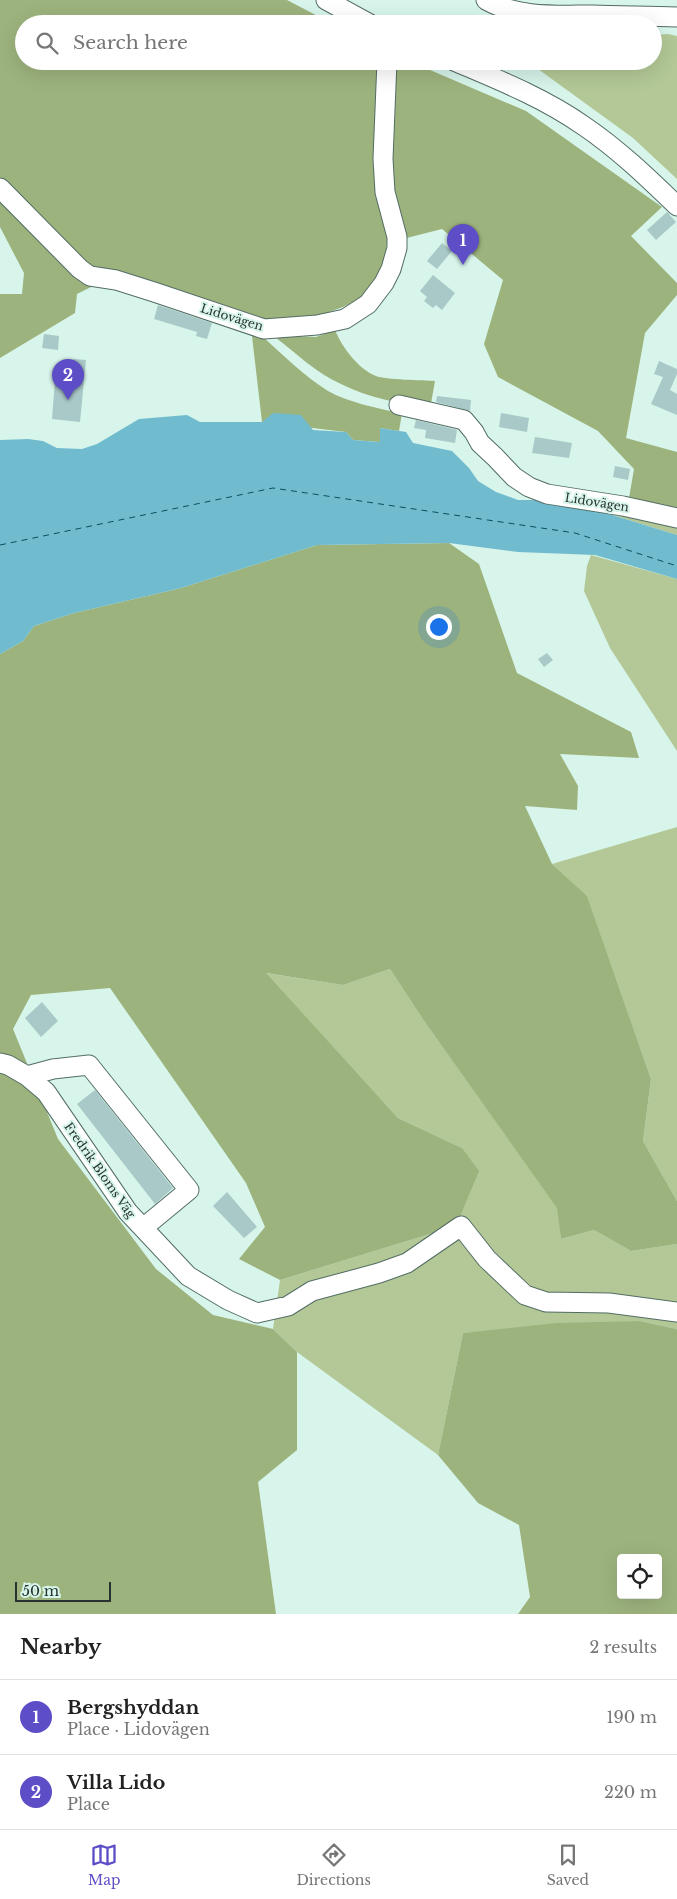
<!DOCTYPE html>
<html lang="en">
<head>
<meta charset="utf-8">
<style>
	body { margin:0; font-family:"Libre Baskerville",serif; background:#f2f2f2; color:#222 }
	.controls { position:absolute; right:15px; bottom:15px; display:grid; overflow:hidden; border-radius:5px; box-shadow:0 5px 20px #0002 }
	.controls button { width:45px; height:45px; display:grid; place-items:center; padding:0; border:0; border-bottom:1px solid #e0e0e0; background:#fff; color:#222; font:25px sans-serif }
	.scale { position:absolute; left:15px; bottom:12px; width:96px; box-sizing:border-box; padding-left:5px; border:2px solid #28332f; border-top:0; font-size:14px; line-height:18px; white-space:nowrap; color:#28332f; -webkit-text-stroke:4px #d7f5ea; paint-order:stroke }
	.you { position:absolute; left:438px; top:626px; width:18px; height:18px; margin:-12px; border:4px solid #fff; border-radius:50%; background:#1a73e8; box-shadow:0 0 0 8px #1a73e833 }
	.badge { display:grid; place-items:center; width:32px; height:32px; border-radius:50%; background:#5d4ec7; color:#fff; font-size:16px; font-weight:700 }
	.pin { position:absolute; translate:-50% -41px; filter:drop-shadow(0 1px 2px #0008) }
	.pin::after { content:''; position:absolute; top:26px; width:18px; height:15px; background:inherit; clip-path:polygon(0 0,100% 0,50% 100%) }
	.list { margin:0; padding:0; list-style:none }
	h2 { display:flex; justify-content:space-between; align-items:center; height:65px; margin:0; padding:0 20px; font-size:21px }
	h2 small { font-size:16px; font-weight:400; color:#767676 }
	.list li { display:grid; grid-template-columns:32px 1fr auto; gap:15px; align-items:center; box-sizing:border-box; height:75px; padding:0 20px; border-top:1px solid #e0e0e0 }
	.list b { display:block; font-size:19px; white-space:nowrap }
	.list p { margin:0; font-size:16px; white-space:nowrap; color:#767676 }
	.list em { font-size:16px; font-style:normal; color:#767676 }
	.icon { flex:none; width:28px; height:28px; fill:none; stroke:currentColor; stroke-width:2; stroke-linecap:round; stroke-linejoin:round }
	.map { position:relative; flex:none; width:677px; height:1614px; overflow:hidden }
	.search { position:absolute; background:#fff; box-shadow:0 5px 20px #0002; left:15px; right:15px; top:15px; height:55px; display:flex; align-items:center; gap:12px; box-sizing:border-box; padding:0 18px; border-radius:28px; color:#767676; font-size:19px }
	.sheet { height:215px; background:#fff }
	nav { display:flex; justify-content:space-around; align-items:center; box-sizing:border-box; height:70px; border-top:1px solid #e0e0e0; background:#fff; font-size:14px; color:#767676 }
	nav a { display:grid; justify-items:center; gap:2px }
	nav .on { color:#5d4ec7 }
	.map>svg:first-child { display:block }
</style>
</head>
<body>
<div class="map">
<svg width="677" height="1614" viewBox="0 0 677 1614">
	<rect width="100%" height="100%" fill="#d7f5ea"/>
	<!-- green -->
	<path fill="#b3c896" d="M668,34l9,2v143l-44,-41 -95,-69 5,-8h110v-26z
		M629,498l48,12v25l-68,-21z
		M591,555l86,24v172l-67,-103 -26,-57 3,-25z
		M677,827v374l-34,-60 8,-62 -64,-182 -35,-33z
		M390,969l32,49 136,190 3,31 33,-9 37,21 46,-7v85l-37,-8 -177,12 -25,122 -141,-103 -24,-23 7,-49 176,-54 6,-78 -64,-30 -133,-145 78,12z"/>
	<!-- forest -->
	<path fill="#9db37d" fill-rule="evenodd" d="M0,0h287l46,24h-309v37h385l117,50 136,96 -31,29 46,47v12l-32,38 -19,105 51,14v58l-48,-12 5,-29 -36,-38 -100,-54 -14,-33 19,-64 -61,-51 -55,14 -3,22 -10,18 -13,15 -18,9 -28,10 -43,4 -116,-36 -47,-7 -32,16 -2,19 -75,45v-64h22l2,-21 -24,-46z
		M335,330c7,17 23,39 41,46 9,4 47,4 59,5l-5,28c-30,-6 -62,-11 -89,-25 -25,-11 -45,-31 -66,-47l4,-2 37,2z
		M252,336h10c21,19 42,40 66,55 17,10 54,19 74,22l-3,18 -19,-3v14l-27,-2 -7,-8 -84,-10z
		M449,543l30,21 38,109 114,59 8,26 -79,-4 18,32 -1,24 -52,-4 27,58 35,32 64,183 -8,62 34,60v43l-46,7 -37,-21 -33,9 -4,-31 -135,-190 -32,-49 -47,16 -77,-12 132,145 64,30 17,23 -23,55 -176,54 -41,-21 26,-32 -19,-44 -136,-195 -79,7 -18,34 45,110 98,130 57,46 60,14 24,23v98l-39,32 18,132h-276v-960l23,-13 11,-15 40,-13 107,-25 136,-43z
		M640,1321l37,8v285h-159l12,-17 -11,-72 -41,-22 -40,-48 25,-122 93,-10zM621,1558h37v37h-37z"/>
	<!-- water -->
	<path fill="#71bbcf" d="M273,413l28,2 12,15 33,2 7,8 27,2v-14l26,4 7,11 39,8 17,17 9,13 18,11 22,8h27l64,14 68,21v44l-82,-24 -77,-3 -69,-9 -132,2 -136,43 -107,25 -40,13 -11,15 -23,13v-214l28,-1 15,2 14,7 25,1 15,-5 42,-25 48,-4 13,7h62z"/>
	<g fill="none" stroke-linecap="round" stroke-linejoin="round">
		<!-- ferry -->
		<path stroke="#0b4e5c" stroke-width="1" stroke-dasharray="6 5" stroke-linecap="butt" d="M0,545l273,-57 302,45 102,33"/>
	</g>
	<!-- building -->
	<path fill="#a9c9c8" d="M667,212l9,10 -20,18 -9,-10z
		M442,243l10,8 -15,18 -10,-8z
		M433,275l22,18 -13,17 -6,-5 -3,3 -9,-7 3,-4 -7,-6z
		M158,305l54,18 -5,16 -11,-3 1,-4 -43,-13z
		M44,334l15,2 -1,14 -16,-2z
		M73,359l13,1 -6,62 -28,-3 3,-39 16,2z
		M659,361l18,8v5l-7,16 7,4v21l-26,-11 12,-27 -9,-3z
		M437,396l34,4 -1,11 -34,-9z
		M501,413l28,5 -2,14 -28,-5z
		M416,420l41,10 -2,13 -30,-5 1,-8 -12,-2z
		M535,437l37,6 -3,15 -37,-5z
		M615,466l15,3 -2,11 -15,-3z
		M547,653l6,7 -9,7 -6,-8z
		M42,1002l16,19 -17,16 -16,-19z
		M95,1090l78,98 -18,16 -78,-100z
		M227,1192l30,35 -13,11 -31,-32z"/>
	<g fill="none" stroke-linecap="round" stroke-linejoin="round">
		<!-- minor casing -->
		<g stroke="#536d64" stroke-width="21">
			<path id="minor" d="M326,0l44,24
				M486,0c32,18 70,15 106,15 28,1 57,1 85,2
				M454,61c45,19 90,37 130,65 34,23 64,52 93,80
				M0,188l80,81 10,7 26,4 38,12 110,37 53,-4 28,-6 23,-15 16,-21 7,-14 6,-21v-11l-12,-45 -2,-33 4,-98
				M399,405l65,15 10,12 6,11 15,14 19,20 15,10 18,7 76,12 54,12
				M0,1063l8,2 19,11 19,16 82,120 60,64 40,24 29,13 31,-7 24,-15 67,-18 28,-10 54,-37 26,33 38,36 21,7 63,1 68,9
				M27,1076l26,-7 36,-4 100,125 -46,38"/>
		</g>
		<!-- minor -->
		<use href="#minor" stroke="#fff" stroke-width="19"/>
	</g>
	<g text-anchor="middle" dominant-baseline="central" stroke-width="4" stroke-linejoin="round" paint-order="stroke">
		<!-- street labels -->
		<g font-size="12" fill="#28332f" stroke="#d7f5ea">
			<text transform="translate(232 317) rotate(17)">Lidovägen</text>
			<text transform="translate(597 502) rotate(9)">Lidovägen</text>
			<text transform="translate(100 1170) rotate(55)">Fredrik Bloms Väg</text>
		</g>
	</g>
</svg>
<div class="controls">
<button><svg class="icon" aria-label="locate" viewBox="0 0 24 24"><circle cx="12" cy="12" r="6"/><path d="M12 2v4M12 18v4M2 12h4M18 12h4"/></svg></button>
</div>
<div class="scale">50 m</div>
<div class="you"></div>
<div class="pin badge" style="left:463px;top:265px">1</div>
<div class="pin badge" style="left:68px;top:400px">2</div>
<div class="search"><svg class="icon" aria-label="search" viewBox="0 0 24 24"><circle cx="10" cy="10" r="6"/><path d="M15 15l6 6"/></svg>Search here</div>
</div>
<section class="sheet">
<h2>Nearby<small>2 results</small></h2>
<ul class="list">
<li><span class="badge">1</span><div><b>Bergshyddan</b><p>Place · Lidovägen</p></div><em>190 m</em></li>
<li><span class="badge">2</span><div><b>Villa Lido</b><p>Place</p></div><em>220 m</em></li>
</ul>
</section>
<nav>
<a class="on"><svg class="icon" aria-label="map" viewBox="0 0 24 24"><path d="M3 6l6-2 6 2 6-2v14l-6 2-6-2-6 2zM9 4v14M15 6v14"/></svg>Map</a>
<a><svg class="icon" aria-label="directions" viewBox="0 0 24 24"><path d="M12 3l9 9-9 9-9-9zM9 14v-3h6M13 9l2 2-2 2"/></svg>Directions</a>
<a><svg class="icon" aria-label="saved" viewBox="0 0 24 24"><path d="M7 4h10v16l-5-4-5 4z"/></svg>Saved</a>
</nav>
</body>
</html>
